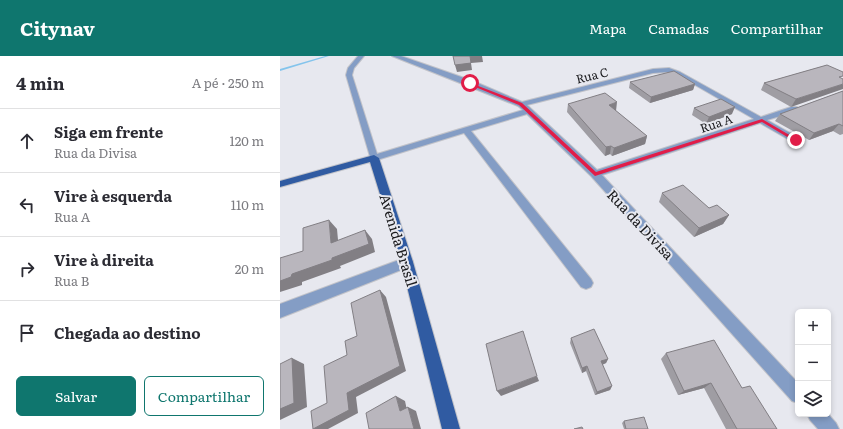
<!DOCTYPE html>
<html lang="pt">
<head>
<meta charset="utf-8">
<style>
	body { margin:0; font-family:Literata,serif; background:#f7f7f7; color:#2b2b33 }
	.controls { position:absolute; right:12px; bottom:12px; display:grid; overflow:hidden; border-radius:6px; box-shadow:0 2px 6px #0003 }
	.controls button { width:36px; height:36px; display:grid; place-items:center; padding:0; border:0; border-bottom:1px solid #e1e1e2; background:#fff; color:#2b2b33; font:20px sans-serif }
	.stop { position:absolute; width:12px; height:12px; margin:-9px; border:3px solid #e11d48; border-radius:50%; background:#fff }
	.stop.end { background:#e11d48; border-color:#fff; box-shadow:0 1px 4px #0008 }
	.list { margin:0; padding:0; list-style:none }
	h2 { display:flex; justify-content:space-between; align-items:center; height:52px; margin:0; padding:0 16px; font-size:17px }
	h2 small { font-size:13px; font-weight:400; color:#7c7c81 }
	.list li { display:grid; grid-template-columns:26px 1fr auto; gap:12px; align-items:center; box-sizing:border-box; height:64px; padding:0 16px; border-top:1px solid #e1e1e2 }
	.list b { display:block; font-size:15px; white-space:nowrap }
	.list p { margin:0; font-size:13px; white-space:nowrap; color:#7c7c81 }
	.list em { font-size:13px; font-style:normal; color:#7c7c81 }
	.actions { display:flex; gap:8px; padding:12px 16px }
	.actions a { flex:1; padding:9px 0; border:1px solid #0f766e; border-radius:6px; text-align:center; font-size:14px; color:#0f766e }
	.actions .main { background:#0f766e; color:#fff }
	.icon { flex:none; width:22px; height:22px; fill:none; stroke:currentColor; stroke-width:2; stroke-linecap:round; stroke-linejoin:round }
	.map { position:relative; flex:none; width:563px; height:373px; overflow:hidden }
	header { display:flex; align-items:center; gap:24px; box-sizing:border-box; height:56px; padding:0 20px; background:#0f766e; color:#fff }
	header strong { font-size:19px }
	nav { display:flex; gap:22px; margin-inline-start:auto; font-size:14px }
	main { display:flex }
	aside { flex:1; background:#fff }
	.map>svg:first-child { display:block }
</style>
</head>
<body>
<header>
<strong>Citynav</strong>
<nav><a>Mapa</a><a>Camadas</a><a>Compartilhar</a></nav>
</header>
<main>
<aside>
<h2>4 min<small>A pé · 250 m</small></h2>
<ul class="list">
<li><svg class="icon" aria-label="ahead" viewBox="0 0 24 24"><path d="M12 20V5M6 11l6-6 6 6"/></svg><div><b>Siga em frente</b><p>Rua da Divisa</p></div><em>120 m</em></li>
<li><svg class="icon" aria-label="left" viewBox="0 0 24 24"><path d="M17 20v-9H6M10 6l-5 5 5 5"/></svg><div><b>Vire à esquerda</b><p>Rua A</p></div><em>110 m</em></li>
<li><svg class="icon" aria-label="right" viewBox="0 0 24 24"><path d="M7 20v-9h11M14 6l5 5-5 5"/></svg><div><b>Vire à direita</b><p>Rua B</p></div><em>20 m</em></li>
<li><svg class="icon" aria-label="arrive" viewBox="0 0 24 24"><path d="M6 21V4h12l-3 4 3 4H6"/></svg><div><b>Chegada ao destino</b></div></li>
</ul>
<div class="actions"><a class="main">Salvar</a><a>Compartilhar</a></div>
</aside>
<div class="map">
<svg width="563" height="373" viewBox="0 0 563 373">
	<rect width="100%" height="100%" fill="#e7e8ef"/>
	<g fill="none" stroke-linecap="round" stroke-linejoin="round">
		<!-- stream -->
		<path fill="#84c4ec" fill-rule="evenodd" d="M45,0h4l-49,15v-2z"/>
		<!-- minor casing -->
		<g stroke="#c2c3c9" stroke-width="2">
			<path id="minor" d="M78,0h6l-10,12 -2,7 25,79 146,-44 -5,-4 -126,-50h9l72,25 49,21 131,-33 16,-1 11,4 81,45 30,-10h6v4l-30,9 32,18 1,2 -1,2h-6l-33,-19 -158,52 196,208v20l-6,-2 -201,-225 -64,-62 -56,17 120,148 2,4 -2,4 -5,2 -5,-2 -117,-154 -87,27h-6l-25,-85 2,-7zM388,16l8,2 78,45 -157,51 -70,-65 126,-32z
				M127,201l4,1 2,4 -2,4 -131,52v-14z
				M527,358h21l8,9 3,6h-21l-8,-9z"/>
		</g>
		<!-- major casing -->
		<g stroke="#c2c3c9" stroke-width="2">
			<path id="major" d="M94,99l5,3 34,104 47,167h-18l-41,-167 -31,-100 -90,25v-6z"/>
		</g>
		<!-- minor -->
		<use href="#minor" fill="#849dc5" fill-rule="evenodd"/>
		<!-- major -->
		<use href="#major" fill="#305ba2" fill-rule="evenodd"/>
	</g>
	<!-- wall -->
	<path fill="#9f9da3" d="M547,9l-36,42 -30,-17 3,-7z
		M350,26l65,2 -2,6 -43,13 -21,-15z
		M563,35v43l-3,1 -7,-4 -24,9 -34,-19 5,-7z
		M288,48l48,7 31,25 -2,8 -33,12 -2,-2 -5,2 -38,-44z
		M414,52l38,6 -26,10 -14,-9z
		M382,137l47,15 20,7 -6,9 -29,13 -35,-35z
		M291,282l37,21 -2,4 -4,2 10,21 -2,4 -15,5 -9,-24 -4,2 -12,-30z
		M386,297l76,35 35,41h-51l-22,-41 -26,7 -17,-36z
		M344,365l24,8h-24l-2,-6z"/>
	<!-- shaded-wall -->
	<path fill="#827f84" d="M189,0h13l1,6 -12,1 1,7 -15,2 -2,-7z
		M415,28l-2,6 -43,13 1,-6z
		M563,28v5l-52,18 5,-8z
		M337,46l-1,9 -8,2 1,-8z
		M455,51l-3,7 -26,10 3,-7z
		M559,68l-6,7 -24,9 5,-7z
		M367,80l-2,8 -33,12 2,-8z
		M331,90l-1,8 -5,2 1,-9z
		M449,159l-6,9 -29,13 5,-9z
		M49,164l8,9 2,22 -8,-8z
		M85,174l7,9 3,13 -35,14 1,2 -39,14v3l-22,7v-11z
		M100,234l6,7 20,74 -50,26 2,16 -30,16h-15l34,-36z
		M12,302l12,6 3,43 -27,13v-11z
		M328,303l-2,4 -7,3 2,-5z
		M307,310l-1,5 -4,2v-5z
		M257,320l2,5 -38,15 -4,-5z
		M431,327l-7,5 -26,7 6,-4z
		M332,330l-2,4 -15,5 2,-3z
		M116,340l9,5 3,14 -8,-4z
		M128,351l8,4 5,18h-7z"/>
	<!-- building -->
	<path fill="#b9b6bd" stroke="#827f84" d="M173,0h17l1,7 -16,2z
		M547,9l16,7v4l-4,1 4,2v5l-47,15 -32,-16z
		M394,15l21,13 -44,13 -21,-15z
		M563,35v35l-4,-2 -25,9 -34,-19z
		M325,37l12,9 -8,3 38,31 -33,12 -3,-2 -5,1 -38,-43z
		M441,43l14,8 -26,10 -15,-9z
		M403,129l26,23 8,-3 12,10 -30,13 -37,-35z
		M49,164l2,23 34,-13 4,14 -37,14v2l-40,14 -1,3 -11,4v-23l23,-7v-23z
		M100,234l20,76 -53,27 2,17 -36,19 -2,-18 16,-8 -3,-37 23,-11 -2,-14 12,-5 -6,-33z
		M314,273l14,30 -7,2 11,25 -15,6 -10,-26 -5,2 -11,-30z
		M243,275l14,45 -40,15 -11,-47z
		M434,284l28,48 8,-2 27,43h-40l-26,-46 -27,8 -18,-38z
		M12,302l2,45 -14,6v-45z
		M116,340l4,15 8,-4 6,22h-45l-3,-16z
		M364,361l4,12h-22l-2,-8z
		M302,371l1,2h-9z"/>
	<!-- route -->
	<path fill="#e11d48" d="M188,26l54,21 74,69 166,-53 36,21 -4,1 -32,-19 -167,54 -76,-71 -51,-21z"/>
	<g text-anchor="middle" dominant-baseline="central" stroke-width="4" stroke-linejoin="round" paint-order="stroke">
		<!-- far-street labels -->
		<g font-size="12" fill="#1a1a1d" stroke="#e7e8ef">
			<text transform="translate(312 19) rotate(-14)">Rua C</text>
			<text transform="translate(436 67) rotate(-18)">Rua A</text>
		</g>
		<!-- street labels -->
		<g font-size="14" fill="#1a1a1d" stroke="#e7e8ef">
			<text transform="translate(361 168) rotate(47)">Rua da Divisa</text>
			<text transform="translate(119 184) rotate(73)">Avenida Brasil</text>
		</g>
	</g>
</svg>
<div class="controls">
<button>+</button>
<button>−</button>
<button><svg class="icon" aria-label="layers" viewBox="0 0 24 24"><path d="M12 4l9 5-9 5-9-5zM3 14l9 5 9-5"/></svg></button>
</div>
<div class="stop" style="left:190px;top:27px"></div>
<div class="stop end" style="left:516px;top:84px"></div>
</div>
</main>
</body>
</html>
